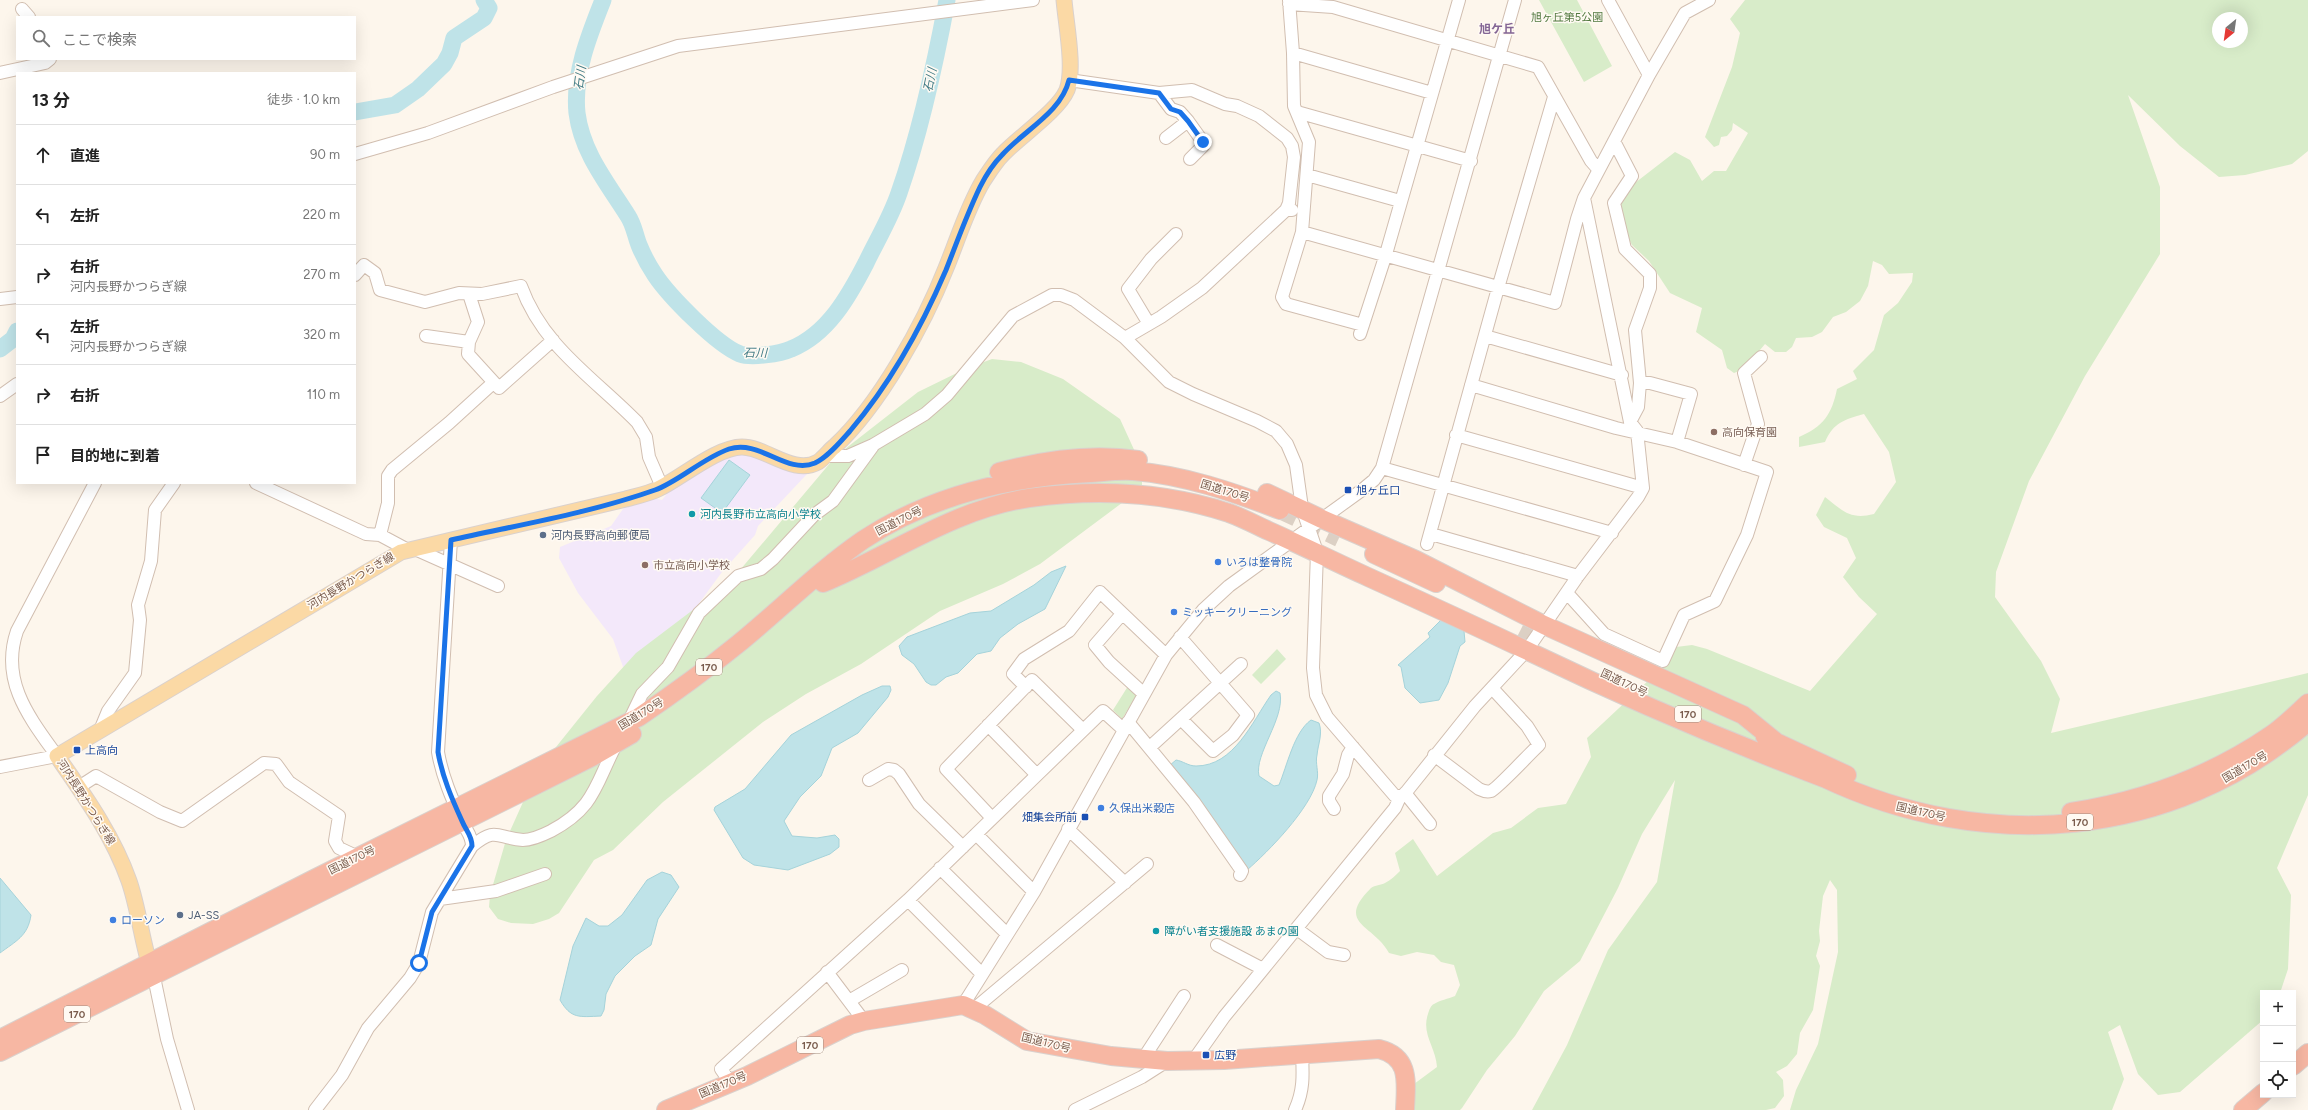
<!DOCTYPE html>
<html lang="ja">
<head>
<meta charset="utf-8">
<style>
	body { margin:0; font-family:Figtree,"Noto Sans JP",sans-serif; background:#f6f6f6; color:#222 }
	.controls { position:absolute; right:12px; bottom:12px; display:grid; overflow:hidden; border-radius:0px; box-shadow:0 4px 16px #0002 }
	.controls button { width:36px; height:36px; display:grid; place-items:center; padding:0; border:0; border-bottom:1px solid #e0e0e0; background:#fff; color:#222; font:20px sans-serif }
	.compass { position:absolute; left:2212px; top:12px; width:36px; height:36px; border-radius:50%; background:#fff; box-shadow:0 4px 16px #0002; rotate:209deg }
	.stop { position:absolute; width:12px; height:12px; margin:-9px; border:3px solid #1a73e8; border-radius:50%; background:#fff }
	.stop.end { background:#1a73e8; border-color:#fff; box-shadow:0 1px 4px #0008 }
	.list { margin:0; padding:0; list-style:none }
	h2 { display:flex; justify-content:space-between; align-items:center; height:52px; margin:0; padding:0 16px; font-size:17px }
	h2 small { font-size:13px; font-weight:400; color:#767676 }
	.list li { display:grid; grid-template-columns:26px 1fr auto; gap:12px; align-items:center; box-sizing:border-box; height:60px; padding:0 16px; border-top:1px solid #e0e0e0 }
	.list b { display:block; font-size:15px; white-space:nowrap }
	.list p { margin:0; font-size:13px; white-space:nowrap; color:#767676 }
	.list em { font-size:13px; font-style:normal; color:#767676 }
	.icon { flex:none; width:22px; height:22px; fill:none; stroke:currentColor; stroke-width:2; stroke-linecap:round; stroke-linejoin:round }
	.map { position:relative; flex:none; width:2308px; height:1110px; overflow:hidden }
	.search { position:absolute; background:#fff; box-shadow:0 4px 16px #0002; left:16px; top:16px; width:340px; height:44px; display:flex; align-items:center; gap:10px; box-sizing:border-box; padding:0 14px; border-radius:0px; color:#767676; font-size:15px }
	.panel { position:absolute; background:#fff; box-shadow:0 4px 16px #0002; left:16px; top:72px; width:340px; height:412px; border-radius:0px }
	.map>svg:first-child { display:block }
</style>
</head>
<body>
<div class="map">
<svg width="2308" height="1110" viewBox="0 0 2308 1110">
	<rect width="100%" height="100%" fill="#fdf6ec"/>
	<!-- education -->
	<path fill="#f3e8fa" d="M743,453l65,20 -50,53 -3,9 -33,37 -41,56 -55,47 -13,-36 -35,-46 -19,-35 1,-11 51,-21 12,-17 6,-4 25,-7 8,2 8,-10 51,-31z"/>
	<!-- green -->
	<path fill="#d8ecc9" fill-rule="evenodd" d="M1539,0h38l35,66 -28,16z
		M1745,0h563v151l-16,13 -47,11 -26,2 -39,-31 -52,-51 32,92v67l-75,122 -56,105 -33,91 -1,25 46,64 19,38 -9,34 257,-60v122l-31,73 14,27 -3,74 -8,24h-17v27l-83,72 -22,3 -20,-21 -18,-49 -12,7 16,47 -12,31h-322l6,-20 22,-46 20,-92 -1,-62 -7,-10 -7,16 -4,35 1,10 -4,15 4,10 -7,44 -13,23 -3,21 -10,12 -11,6 7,8 1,16 -9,12 -9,2h-234l35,-65 41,-95 49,-68 18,-102 -33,54 -24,54 -38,73 -36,30 -29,45 -28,34 -25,38 -2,2h-48l2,-26 23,-17c-1,-20 -16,-33 -9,-53 1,-4 3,-9 6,-10 6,-4 14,-5 21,-8l5,-11 -6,-20 -13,-3 -7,-7 -17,-3 -16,4 -12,-3c-16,-29 -54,-29 -18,-65 4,-3 10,-3 14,-5 6,-3 10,-7 15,-12l-5,-18 18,-14 24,37 56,-43 18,-5 27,-20 28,-4 25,-47 -4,-19 78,-73 11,-18 16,-2 15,4 103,42 67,-77 -18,-17 -16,-20 13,-19 -9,-20 -23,-11 -8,-12 9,-18c18,14 25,23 49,17l22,-32 -7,-30 -25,-38c-20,6 -30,8 -39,28l-26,5v-10c24,-10 33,-23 38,-48l20,-10 -4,-8 21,-21 10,-35 14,-12 14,-21 1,-9 -24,1 -7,-9 -9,-4 -5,25 -8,15 -14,11 -13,5 -11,15 -10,5 -16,1 -4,9 -6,5h-11l-10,-8 -21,25 -10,4 -7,-5 -5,-18 -26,-18 6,-24 -32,-15 -21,-32 -17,-16 -9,-17 -5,-23 13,-19 44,-34 15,8 12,21 12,-10h12l22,-38 -15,-10 -1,7 -5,6 -6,1 -2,8 -5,2 -9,-10 27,-70 8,-34 -10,-14zM2218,18h24v24h-24z
		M992,359l29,3 42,17 57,40 22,48v21l-102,76 -37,20 -63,27 -79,53 -55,30 -43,28 -100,80 -50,48 -19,10 -35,53 -10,6 -16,5 -22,-1 -13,-4 -9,-12 1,-12 16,-55 22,-49 28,-44 41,-51 39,-43 70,-53 34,-30 96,-114 82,-64 47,-23z
		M1277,649l9,10 -25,25 -9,-9z
		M1130,683l9,8 -17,28 -9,-9z"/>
	<!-- water -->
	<path fill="#bfe3e8" stroke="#a5d3da" d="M729,460l21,15 -28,38 -21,-15z
		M1066,566l-21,43 -27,15 -18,14 -9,13 -14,3 -19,19 -12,4 -10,8h-5l-5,-3 -12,-18 -12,-9 -3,-9 8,-9 63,-24 21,-2 43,-26 17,-13z
		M1442,619l22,12 1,11 -5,4 -12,37 -9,17 -19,3 -15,-15 -4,-21 -3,-2 32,-28 -2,-4z
		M882,686h8l1,4 -3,7 -30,36 -26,15 -11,28 -21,21 -16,24 8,15 25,2 18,-3 4,4v8l-9,7 -42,16 -34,-5 -11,-7 -29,-48 1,-3 30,-18 46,-54 71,-40z
		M1276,691l4,2c5,26 -26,61 -21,83l15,10 5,-1c8,-19 15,-53 32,-65l8,3c4,11 -1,21 -2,32 -2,8 2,17 0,25 -6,28 -49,72 -70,90l-78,-104 7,-6c7,1 12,6 20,6 38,0 56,-44 75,-71z
		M662,872l9,3 8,12 -21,32 -7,26 -16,11 -20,20 -9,18 -2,16 -3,6c-22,1 -30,3 -41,-16l13,-54 13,-28 13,8h9l14,-11 25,-35z
		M0,878l31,37c-3,21 -15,26 -31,38z"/>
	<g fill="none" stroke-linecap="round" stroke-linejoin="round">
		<!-- river -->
		<path stroke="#bfe3e8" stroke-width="17" d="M603,0c-14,35 -30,75 -26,113 5,40 31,71 51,103 6,9 7,19 11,29 4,10 10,21 16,30 14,21 62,70 85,79 11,4 40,0 51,-5 37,-15 58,-53 75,-86 11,-23 25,-46 33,-70 22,-63 36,-128 48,-193
			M355,112l40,-7 23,-16 26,-25 6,-11 4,-15 30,-20 5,-10 -5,-8
			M0,349l13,-10 4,-8"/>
		<!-- highway-tunnel -->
		<path stroke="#dcd0c4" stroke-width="18" stroke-dasharray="18 9" stroke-linecap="butt" d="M1280,510l59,28
			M1519,633l24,12"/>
		<!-- minor casing -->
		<g stroke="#d1beb0" stroke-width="14">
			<path id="minor" d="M1289,0l4,53 1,53 15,36 -7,90 -20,65 4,7 77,21
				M1608,0l41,75
				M1289,4l44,3 205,60 53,94 7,8
				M22,9l7,8
				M1293,53l139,40
				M0,73l45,-10 5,-4
				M1069,80l90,13 33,-3 33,14 12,2 22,10 28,22 5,8 2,11 -5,46 -3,7
				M1159,93l12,16 9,3 8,9 15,21v4l-13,13
				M1297,112l174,49
				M1166,138l22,-17
				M1614,141l18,35 -18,27 11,46 25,25v14l-15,42 5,53
				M355,154l73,-21 125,-46 125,-41 355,-46
				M1307,175l93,26
				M1302,232l253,71 22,-84 7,-21
				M355,275l9,-10 11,8 5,17 45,12 34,-9 23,1 39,-8c22,61 73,92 116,136l9,15 3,20 13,30
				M469,294l9,28 -9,20
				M0,299l17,-2
				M1149,324l-21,-35 23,-30 25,-25
				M1360,334l26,-80 73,-254
				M426,336l43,6 -1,12 31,34 54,-48
				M1485,336l137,39
				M1125,338l36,-21 41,-29 84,-78h6
				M1471,385l145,43 61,14 90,30 -20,63 -32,66 -31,14 -21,46 -59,-27 -37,-41
				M0,396l17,-12
				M1630,422l8,-15 2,-24h10l41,11 -14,48
				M1456,435l187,53
				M824,456h24l25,-11 52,-31 22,-19 66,-79 39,-21h9l13,5 51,38 44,44 24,12 64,27 19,10 11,13 9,21 6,43 15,44 -4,116 3,27 11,22 68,79h8l72,-90 52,-56 51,-74 60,-79 5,-9 -6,-57 -7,-9 -46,-224 65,-123 36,-62 24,-13
				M1744,465l14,-41 -14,-51 17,-16
				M1382,468l230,65
				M256,483l110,51 14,1 28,15
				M1431,534l147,42
				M380,535l8,-32v-27l4,-6 57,-47 44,-40
				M1427,544l71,-256 56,-191
				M415,549l83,37
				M1122,614l-27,31 14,17 35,32
				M1180,637l68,78 -15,20 -20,16 -32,-32
				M1026,687l-13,-13 11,-15 45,-28 31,-39 66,63
				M1128,722l66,80 48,69 -2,4
				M628,723l14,-29 26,-27 31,-54 39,-37 23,-7 12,-10 41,-44 19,-14 40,-55
				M988,725l49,50
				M101,728l7,-17 27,-38 5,-53 -2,-15 13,-44 4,-51 19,-27
				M1150,747l91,-83
				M1434,755l45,34c4,2 8,3 12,2 6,-2 40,-39 48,-46l-12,-19 -35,-38
				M0,767l57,-11c-28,-39 -57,-75 -40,-125l78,-148
				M869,780l19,-11 6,1 5,4 20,30 44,43
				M79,787l17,-11 64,36 22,9 82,-58 12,1 13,18 50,34 -4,25 4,7 19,9
				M1405,793l25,31
				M1334,809l-5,-8v-5l14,-22 5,-19 5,-8
				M992,818l-46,-49 86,-89 51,50
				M1068,829l57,54
				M976,834l58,58
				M472,846c25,-20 24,-8 51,-6 9,0 20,-5 28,-9 45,-24 44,-47 66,-88
				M940,868l67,66
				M440,899l56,-8 49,-17
				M908,900l73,73
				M1297,929l31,23 16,3
				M1217,945l46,24
				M827,972l37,49
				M154,977l13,62 21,71
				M849,1001l53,-31
				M963,1005l71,-113 132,-237 37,-45 26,-24 133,-96 12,-10 8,-12 133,-468
				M974,1009l173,-145
				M1143,1059l41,-63
				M1193,1061l31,-44 171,-209 5,-11
				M730,1082l-9,-13 187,-169 195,-189 21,19
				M315,1110l27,-35 26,-47 42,-50 9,-15 13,-51 40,-66c0,-11 -6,-15 -10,-25 -10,-22 -20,-45 -24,-69l13,-212
				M1075,1110l67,-33 25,-16
				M1295,1110c9,-20 8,-35 7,-57"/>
		</g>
		<!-- major casing -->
		<g stroke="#dad1cd" stroke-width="17">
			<path id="major" d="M152,973c-10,-30 -13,-63 -23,-92 -16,-46 -45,-86 -72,-125l344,-204 225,-53c10,-3 22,-5 32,-10 23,-11 59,-42 84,-42 24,0 52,29 76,15 6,-4 11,-11 16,-15 45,-41 90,-123 112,-179 12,-29 21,-60 37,-87 6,-9 12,-19 20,-27 17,-18 55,-43 64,-64 8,-21 -1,-66 -3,-90"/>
		</g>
		<!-- highway casing -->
		<g stroke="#dad1cd" stroke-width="20">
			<path id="highway" d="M999,472c44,-12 93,-19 139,-12
				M1267,493l55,26 94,41 128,65 199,90 32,26
				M1374,554l62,29
				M823,583c68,-28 131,-74 206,-85 66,-9 136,-6 200,15 14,5 27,12 40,18 34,15 66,31 99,46 55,25 110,50 164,76 100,48 199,90 302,129
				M1765,737l82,38
				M1824,778c160,76 348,62 484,-56
				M2071,812c71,-11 140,-36 200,-77 13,-9 25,-21 37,-32
				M0,1039l314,-160 325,-162c34,-23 67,-47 99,-73 42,-34 80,-73 125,-104 68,-45 146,-63 227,-67 14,-1 29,-3 43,-2 51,4 100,21 147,39
				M0,1052l592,-295 40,-23
				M2293,1066l15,-13
				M666,1110l81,-34 103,-51 14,-4 99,-16 22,10 42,26 84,15 56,5 57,-1 155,-11c32,8 27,34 26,61
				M2243,1110l20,-17"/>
		</g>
		<!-- minor -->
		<use href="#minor" stroke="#fff" stroke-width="12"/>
		<!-- major -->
		<use href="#major" stroke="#fbd9a5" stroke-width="15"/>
		<!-- highway -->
		<use href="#highway" stroke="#f7b7a3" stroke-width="18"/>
	</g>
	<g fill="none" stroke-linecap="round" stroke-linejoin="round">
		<!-- route -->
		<path stroke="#1a73e8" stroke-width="5" d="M419,963l13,-51 40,-66c0,-11 -6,-15 -10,-25 -10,-22 -20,-45 -24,-69l13,-212c67,-15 139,-27 204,-50 23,-8 48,-32 74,-41 31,-10 57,26 86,14 13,-6 26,-22 35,-32 40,-47 72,-105 96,-161 11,-28 21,-56 34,-83 6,-12 13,-23 22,-32 22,-25 59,-42 67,-75l90,13 12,16 9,3 8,9 15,21"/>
	</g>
	<!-- markers -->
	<g fill="#8d6e63" stroke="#fffaf3" stroke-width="1.5">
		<circle cx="1714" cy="432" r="4"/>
		<circle cx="645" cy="565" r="4"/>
	</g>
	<g fill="#1a4fb4" stroke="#fffaf3" stroke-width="1.5">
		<rect x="1344" y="486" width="8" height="8" rx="2"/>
		<rect x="73" y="746" width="8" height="8" rx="2"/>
		<rect x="1081" y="813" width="8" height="8" rx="2"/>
		<rect x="1202" y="1051" width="8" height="8" rx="2"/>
	</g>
	<g fill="#0f9aa8" stroke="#fffaf3" stroke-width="1.5">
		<circle cx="692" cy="514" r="4"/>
		<circle cx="1156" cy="931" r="4"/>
	</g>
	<g fill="#5c6f8a" stroke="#fffaf3" stroke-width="1.5">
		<circle cx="543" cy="535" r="4"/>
		<circle cx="180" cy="915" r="4"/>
	</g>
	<g fill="#3f7fe0" stroke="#fffaf3" stroke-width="1.5">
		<circle cx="1218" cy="562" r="4"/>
		<circle cx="1174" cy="612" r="4"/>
		<circle cx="1101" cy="808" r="4"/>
		<circle cx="113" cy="920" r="4"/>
	</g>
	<g text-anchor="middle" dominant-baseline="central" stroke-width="3" stroke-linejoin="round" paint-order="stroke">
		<!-- shield labels -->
		<g fill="#fffaf3" stroke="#a28b7f" stroke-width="1">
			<rect x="696" y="659" width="26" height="16" rx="3"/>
			<rect x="1675" y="706" width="26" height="16" rx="3"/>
			<rect x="2067" y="814" width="26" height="16" rx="3"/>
			<rect x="64" y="1006" width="26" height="16" rx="3"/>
			<rect x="797" y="1037" width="26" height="16" rx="3"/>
		</g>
		<g font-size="10" font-weight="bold" fill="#7a5c4d">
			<text x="709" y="667">170</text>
			<text x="1688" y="714">170</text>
			<text x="2080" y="822">170</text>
			<text x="77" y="1014">170</text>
			<text x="810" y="1045">170</text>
		</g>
		<!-- park labels -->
		<g font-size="11" fill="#537a41" stroke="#fffaf3">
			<text x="1567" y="17">旭ヶ丘第5公園</text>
		</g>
		<!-- education labels -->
		<g font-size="11" fill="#785e54" stroke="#fffaf3" text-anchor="start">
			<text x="1722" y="432">高向保育園</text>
			<text x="653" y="565">市立高向小学校</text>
		</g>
		<!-- transit labels -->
		<g font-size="11" fill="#164399" stroke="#fffaf3" text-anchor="start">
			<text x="1356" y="490">旭ヶ丘口</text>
			<text x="85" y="750">上高向</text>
			<text x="1077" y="817" text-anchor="end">畑集会所前</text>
			<text x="1214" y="1055">広野</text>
		</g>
		<!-- street labels -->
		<g font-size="11" fill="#7a5c4d" stroke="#fffaf3">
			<text transform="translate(1225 491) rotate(17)">国道170号</text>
			<text transform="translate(899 521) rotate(-27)">国道170号</text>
			<text transform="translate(351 581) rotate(-31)">河内長野かつらぎ線</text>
			<text transform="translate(1624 683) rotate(25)">国道170号</text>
			<text transform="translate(641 714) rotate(-31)">国道170号</text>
			<text transform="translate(2245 767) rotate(-30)">国道170号</text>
			<text transform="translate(86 802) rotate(58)">河内長野かつらぎ線</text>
			<text transform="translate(1921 812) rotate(13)">国道170号</text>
			<text transform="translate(352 860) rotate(-26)">国道170号</text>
			<text transform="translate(1046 1043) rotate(14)">国道170号</text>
			<text transform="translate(723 1085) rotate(-23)">国道170号</text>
		</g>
		<!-- culture labels -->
		<g font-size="11" fill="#0d838f" stroke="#fffaf3" text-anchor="start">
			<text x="700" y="514">河内長野市立高向小学校</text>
			<text x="1164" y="931">障がい者支援施設 あまの園</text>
		</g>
		<!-- service labels -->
		<g font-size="11" fill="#4e5e75" stroke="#fffaf3" text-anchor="start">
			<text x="551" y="535">河内長野高向郵便局</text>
			<text x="188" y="915">JA-SS</text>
		</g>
		<!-- shop labels -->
		<g font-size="11" fill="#366cbe" stroke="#fffaf3" text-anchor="start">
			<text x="1226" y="562">いろは整骨院</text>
			<text x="1182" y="612">ミッキークリーニング</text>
			<text x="1109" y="808">久保出米穀店</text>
			<text x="121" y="920">ローソン</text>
		</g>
		<!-- neighbourhood labels -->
		<g font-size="12" font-weight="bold" fill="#846695" stroke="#fffaf3">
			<text x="1497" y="29">旭ケ丘</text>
		</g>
		<!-- water labels -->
		<g font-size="12" font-style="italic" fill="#437c86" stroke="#fffaf3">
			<text transform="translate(580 78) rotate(-82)">石川</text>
			<text transform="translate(930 80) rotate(-78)">石川</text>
			<text transform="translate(755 353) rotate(1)">石川</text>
		</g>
	</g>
</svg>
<div class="controls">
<button>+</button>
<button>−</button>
<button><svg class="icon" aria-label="locate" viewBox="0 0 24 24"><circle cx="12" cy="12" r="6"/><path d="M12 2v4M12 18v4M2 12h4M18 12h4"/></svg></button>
</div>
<svg class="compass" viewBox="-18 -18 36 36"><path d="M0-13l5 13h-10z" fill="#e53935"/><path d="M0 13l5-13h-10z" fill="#767676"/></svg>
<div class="stop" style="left:419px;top:963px"></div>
<div class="stop end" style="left:1203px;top:142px"></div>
<div class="search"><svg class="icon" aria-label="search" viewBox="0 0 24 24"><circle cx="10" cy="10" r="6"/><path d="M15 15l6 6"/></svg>ここで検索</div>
<section class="panel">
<h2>13 分<small>徒歩 · 1.0 km</small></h2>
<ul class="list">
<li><svg class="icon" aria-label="ahead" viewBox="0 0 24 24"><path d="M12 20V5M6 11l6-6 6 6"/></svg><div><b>直進</b></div><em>90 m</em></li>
<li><svg class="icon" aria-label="left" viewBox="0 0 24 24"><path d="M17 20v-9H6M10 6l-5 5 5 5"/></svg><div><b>左折</b></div><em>220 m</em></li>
<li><svg class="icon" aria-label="right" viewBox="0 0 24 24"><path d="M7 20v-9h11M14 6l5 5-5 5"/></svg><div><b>右折</b><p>河内長野かつらぎ線</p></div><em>270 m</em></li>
<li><svg class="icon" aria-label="left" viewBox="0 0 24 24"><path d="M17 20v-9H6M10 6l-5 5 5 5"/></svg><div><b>左折</b><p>河内長野かつらぎ線</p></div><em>320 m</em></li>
<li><svg class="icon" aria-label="right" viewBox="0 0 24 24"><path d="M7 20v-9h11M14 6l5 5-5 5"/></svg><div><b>右折</b></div><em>110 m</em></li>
<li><svg class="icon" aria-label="arrive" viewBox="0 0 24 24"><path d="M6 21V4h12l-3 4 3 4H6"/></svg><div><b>目的地に到着</b></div></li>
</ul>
</section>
</div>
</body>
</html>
